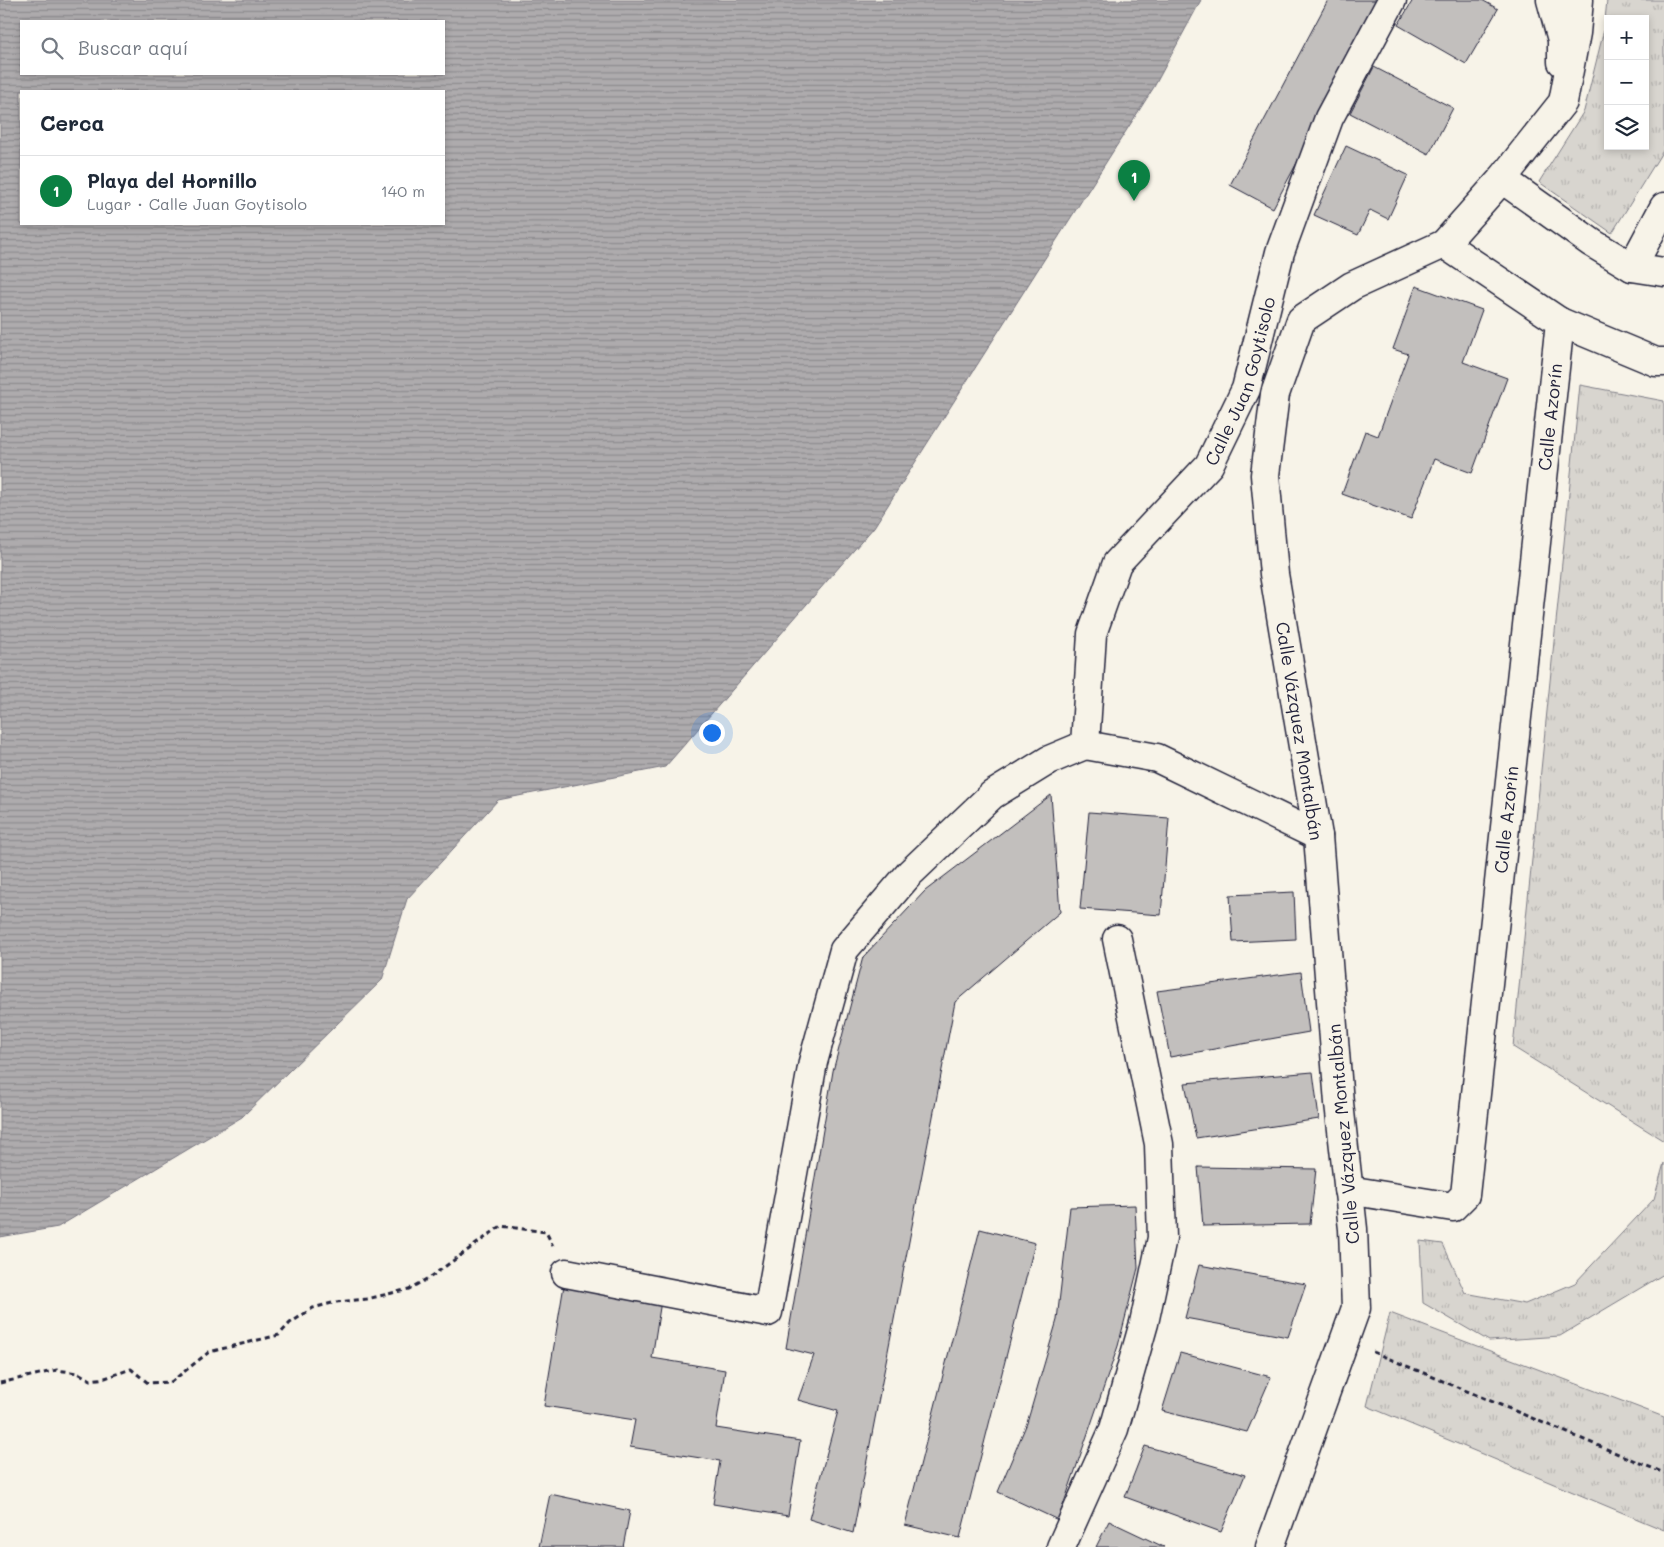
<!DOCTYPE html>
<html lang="es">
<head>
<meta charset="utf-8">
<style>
	body { margin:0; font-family:Mali,sans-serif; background:#f2f2f3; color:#1f2937 }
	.controls { position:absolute; right:15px; top:15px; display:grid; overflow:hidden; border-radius:0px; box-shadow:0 2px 8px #0003 }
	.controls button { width:45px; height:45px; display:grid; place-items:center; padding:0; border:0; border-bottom:1px solid #e0e1e3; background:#fff; color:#1f2937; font:25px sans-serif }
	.you { position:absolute; left:711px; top:732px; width:18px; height:18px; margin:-12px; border:4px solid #fff; border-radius:50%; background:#1a73e8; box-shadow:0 0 0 8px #1a73e833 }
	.badge { display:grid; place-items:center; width:32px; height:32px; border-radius:50%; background:#0b8043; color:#fff; font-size:16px; font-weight:700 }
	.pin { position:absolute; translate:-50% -41px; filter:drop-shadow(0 1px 2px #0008) }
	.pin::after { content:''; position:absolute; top:26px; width:18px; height:15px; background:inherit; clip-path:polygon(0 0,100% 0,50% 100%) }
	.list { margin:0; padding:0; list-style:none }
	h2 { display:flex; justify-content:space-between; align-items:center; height:65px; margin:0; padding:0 20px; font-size:21px }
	h2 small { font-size:16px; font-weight:400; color:#747a83 }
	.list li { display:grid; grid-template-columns:32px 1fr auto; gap:15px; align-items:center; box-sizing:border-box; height:70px; padding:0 20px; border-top:1px solid #e0e1e3 }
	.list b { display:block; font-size:19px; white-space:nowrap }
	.list p { margin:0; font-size:16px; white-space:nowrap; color:#747a83 }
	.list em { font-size:16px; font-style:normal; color:#747a83 }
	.icon { flex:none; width:28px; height:28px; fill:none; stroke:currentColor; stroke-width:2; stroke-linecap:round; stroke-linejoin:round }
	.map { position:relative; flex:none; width:1664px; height:1547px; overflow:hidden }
	.search { position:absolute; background:#fff; box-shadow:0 2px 8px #0003; left:20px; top:20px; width:425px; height:55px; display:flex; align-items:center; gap:12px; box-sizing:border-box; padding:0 18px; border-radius:0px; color:#747a83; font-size:19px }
	.panel { position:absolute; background:#fff; box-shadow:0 2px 8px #0003; left:20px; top:90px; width:425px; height:135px; border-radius:0px }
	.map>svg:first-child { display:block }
</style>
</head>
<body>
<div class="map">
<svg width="1664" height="1547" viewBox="0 0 1664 1547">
	<defs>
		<pattern id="grass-tufts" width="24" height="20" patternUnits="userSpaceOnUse" patternTransform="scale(1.25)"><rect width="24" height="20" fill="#d8d5cf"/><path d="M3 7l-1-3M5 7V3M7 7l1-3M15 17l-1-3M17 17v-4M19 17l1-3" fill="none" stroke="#b9b7b3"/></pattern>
		<pattern id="water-rules" width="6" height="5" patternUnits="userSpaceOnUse" patternTransform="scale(1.25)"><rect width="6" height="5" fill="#aeabad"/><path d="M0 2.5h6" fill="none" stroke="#8d8b8e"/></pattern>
	</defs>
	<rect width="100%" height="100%" fill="#f7f3e8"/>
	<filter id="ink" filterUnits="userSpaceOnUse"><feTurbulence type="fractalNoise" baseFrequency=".02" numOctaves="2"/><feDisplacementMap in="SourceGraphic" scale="10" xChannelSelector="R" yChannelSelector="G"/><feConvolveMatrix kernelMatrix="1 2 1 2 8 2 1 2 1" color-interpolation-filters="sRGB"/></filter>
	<g filter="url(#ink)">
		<!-- grass -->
		<path fill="url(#grass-tufts)" stroke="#7d7c85" fill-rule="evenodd" d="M1607,0h57v149l-52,84 -73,-51 45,-71 20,-81zM1608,19h37v127h-37z
			M1580,385l84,16v740l-151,-94z
			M1664,1163v111l-104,62 -71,5 -66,-38 -3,-62 23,3 22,49 60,11 50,-21 79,-84z
			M1390,1313l274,104v113l-297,-124z"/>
		<!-- water -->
		<path fill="url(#water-rules)" stroke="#76747f" fill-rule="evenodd" d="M0,0h1201l-47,87 -280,440 -209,240 -167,33 -91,99 -25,81 -140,137 -184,110 -58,10zM21,21h423v53h-423zM21,91h423v133h-423z"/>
		<!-- building -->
		<path fill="#c2bfbd" stroke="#22223b" d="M1328,0h55l-110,208 -43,-23z
			M1413,0h69l16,9 -32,55 -68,-39z
			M1374,67l79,41 -24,46 -79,-41z
			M1346,146l62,29 -20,44 -18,-9 -12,25 -44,-20z
			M1416,286l66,24 -19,52 44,16 -35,95 -38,-14 -23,60 -69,-25 23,-63 13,5 30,-82 -15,-5z
			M1051,795l9,117 -105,90 -102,531 -44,-14 29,-108 -40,-11 16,-45 -28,-7 47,-277 30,-114 62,-66z
			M1089,812l80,6 -8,97 -81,-6z
			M1294,892l2,47 -63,3 -3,-47z
			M1301,972l8,60 -139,25 -13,-66z
			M1313,1072l6,47 -123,19 -11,-55z
			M1198,1167l118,2 -6,55 -107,2z
			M1135,1205l3,63 -20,78 -60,174 -60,-28 29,-69 30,-103 13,-113z
			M980,1229l55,14 -75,295 -55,-13z
			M1199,1265l107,19 -18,53 -103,-19z
			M564,1285l97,16 -9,57 73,12 -9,58 84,13 -12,75 -75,-12 7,-43 -90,-14 5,-27 -91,-14z
			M1180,1353l91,24 -24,55 -85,-21z
			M1145,1446l100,29 -24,57 -96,-35z
			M550,1494l80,17 -7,36h-84z
			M1109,1521l55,26h-68z"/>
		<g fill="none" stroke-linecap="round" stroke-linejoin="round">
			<!-- minor casing -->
			<g stroke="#22223b" stroke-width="31">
				<g id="minor">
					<path d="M1551,0l11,40v22"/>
					<path d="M1502,179l90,64 40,24 32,5"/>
					<path d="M1444,244l116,78 96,40h8"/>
					<path d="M1632,267l32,-60"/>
					<path id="s1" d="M1085,745l7,-111 25,-71 92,-98 37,-76 34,-137 49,-134 63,-118"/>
					<path id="s2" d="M1348,1190l105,17 12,-12 95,-873"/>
					<path d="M566,1273l202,39 45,-250 31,-112 66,-77 82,-78 57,-35 36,-15 72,13 161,78"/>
					<path d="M1061,1547l53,-118 30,-106 18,-85 -3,-94 -42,-205"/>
					<path d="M1270,1547l86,-239 -3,-79 -14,-126 -21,-267 -44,-262 -9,-99 10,-81 26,-74 51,-34 92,-42 58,-65 61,-77 13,-69 3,-33"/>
				</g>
			</g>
			<!-- path -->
			<path stroke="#22223b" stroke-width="3" stroke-dasharray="5 4" stroke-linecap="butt" d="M1373,1352l291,121
				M0,1383l57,-13 21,3 13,7 14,-2 26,-9 17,14 23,-1 38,-30 70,-17 11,-12 23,-15 23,-6 31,-3 42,-10 23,-13 69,-50 45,6 7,14"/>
			<!-- minor -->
			<use href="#minor" stroke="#f7f3e8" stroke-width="28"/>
		</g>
	</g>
	<g text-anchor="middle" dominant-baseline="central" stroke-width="4" stroke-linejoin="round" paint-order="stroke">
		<!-- street labels -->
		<g font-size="18" fill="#22223b" stroke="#f7f3e8">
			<text stroke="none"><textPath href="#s1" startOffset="411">Calle Juan Goytisolo</textPath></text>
			<text stroke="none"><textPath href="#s2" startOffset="906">Calle Azorín</textPath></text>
			<text transform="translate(1300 731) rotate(81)">Calle Vázquez Montalbán</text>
			<text stroke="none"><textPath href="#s2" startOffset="501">Calle Azorín</textPath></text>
			<text transform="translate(1343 1134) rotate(-95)">Calle Vázquez Montalbán</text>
		</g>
	</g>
</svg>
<div class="controls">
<button>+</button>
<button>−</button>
<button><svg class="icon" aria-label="layers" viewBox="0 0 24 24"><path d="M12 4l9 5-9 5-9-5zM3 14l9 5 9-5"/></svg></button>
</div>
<div class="you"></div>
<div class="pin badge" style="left:1134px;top:201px">1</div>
<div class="search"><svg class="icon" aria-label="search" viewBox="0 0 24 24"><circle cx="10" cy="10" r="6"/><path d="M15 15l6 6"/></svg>Buscar aquí</div>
<section class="panel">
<h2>Cerca<small></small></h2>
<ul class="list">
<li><span class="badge">1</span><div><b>Playa del Hornillo</b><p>Lugar · Calle Juan Goytisolo</p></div><em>140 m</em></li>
</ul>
</section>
</div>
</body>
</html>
